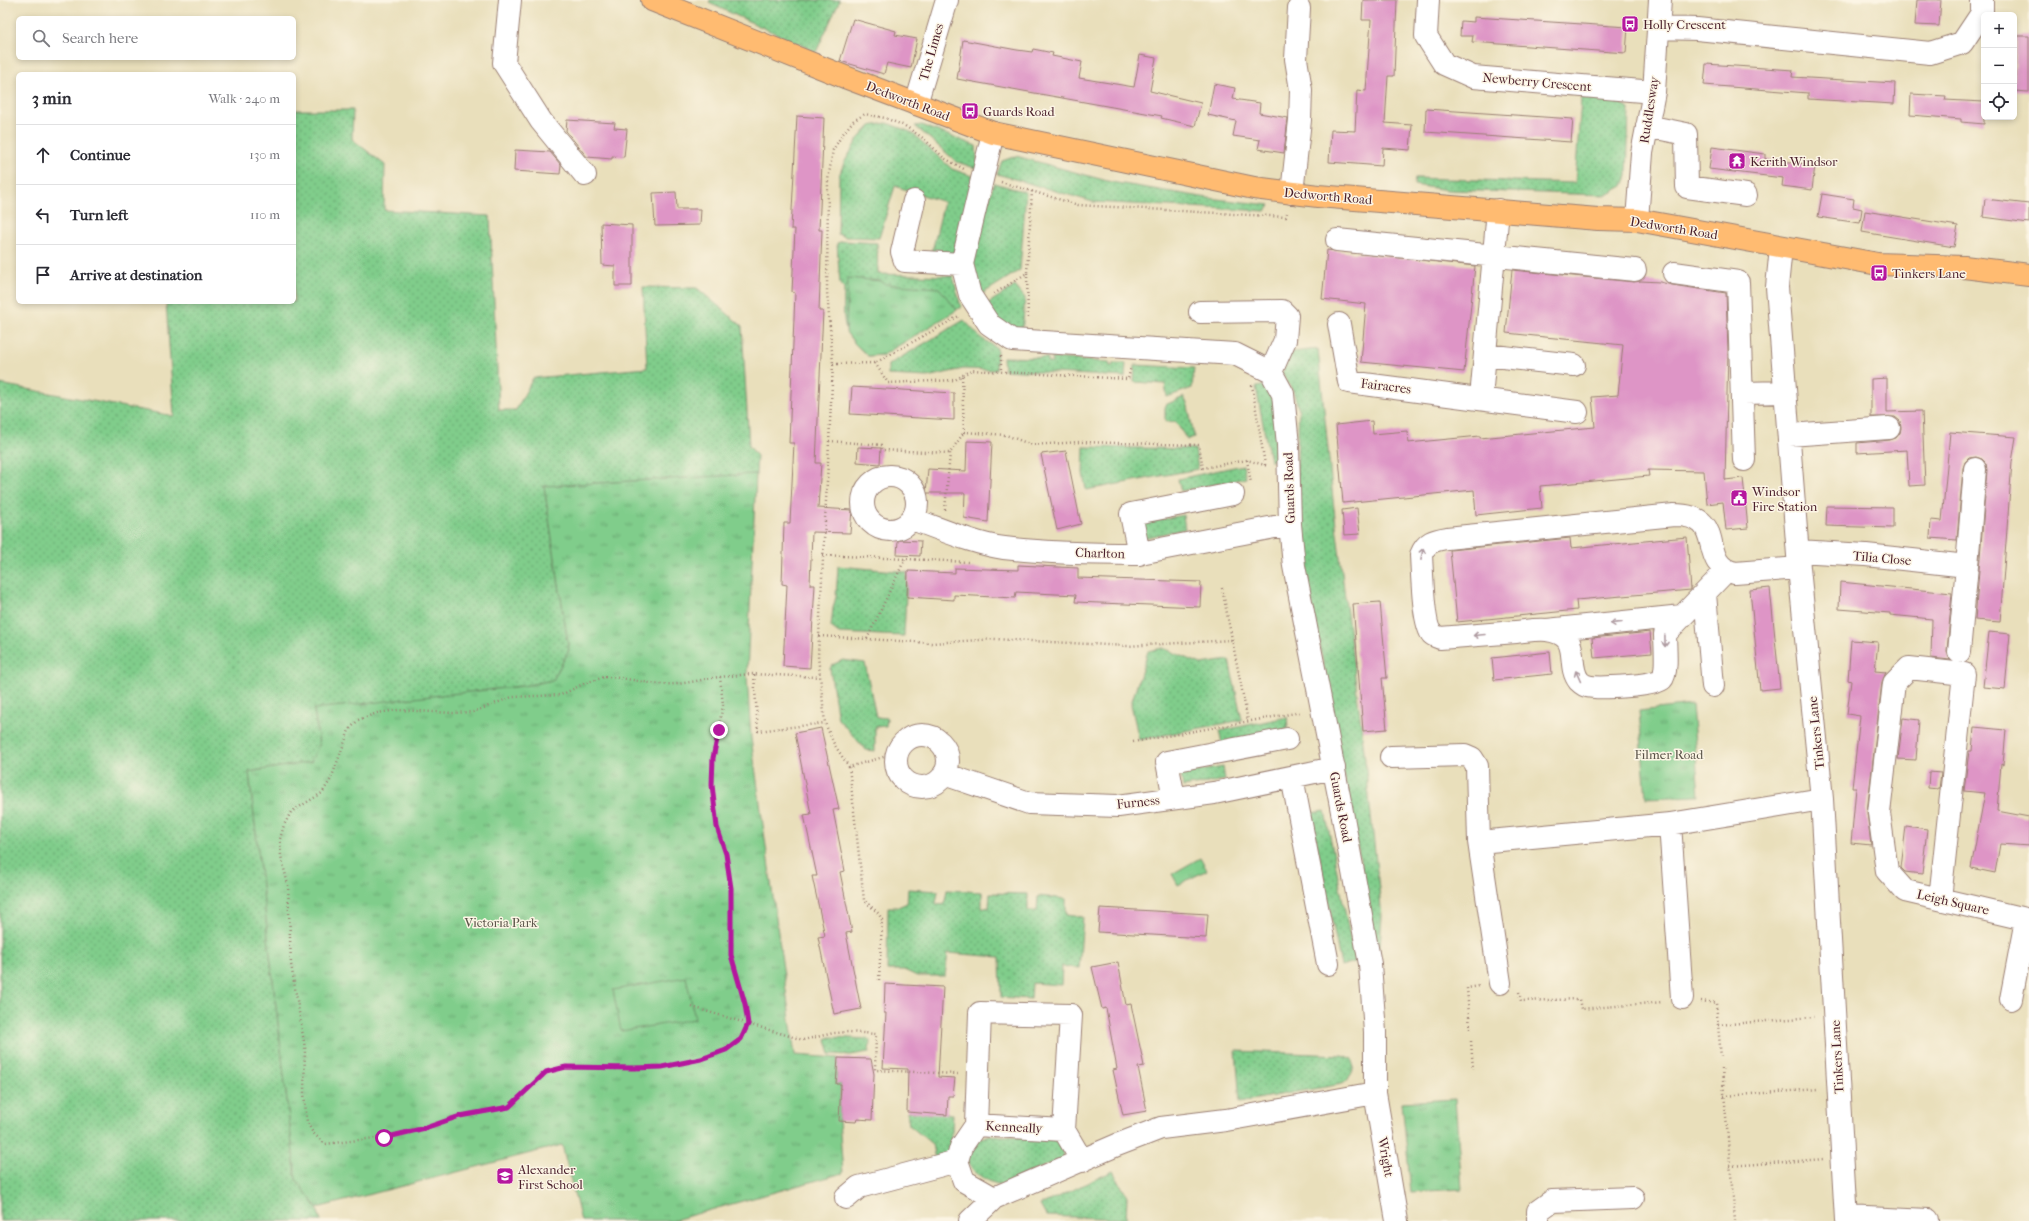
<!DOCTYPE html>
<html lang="en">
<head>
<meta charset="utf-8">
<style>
	body { margin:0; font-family:"IM FELL French Canon",serif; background:#f2f2f3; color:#2b2b33 }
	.controls { position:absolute; right:12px; top:12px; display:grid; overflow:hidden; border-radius:6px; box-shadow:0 2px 6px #0003 }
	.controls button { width:36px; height:36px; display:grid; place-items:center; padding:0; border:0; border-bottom:1px solid #e1e1e2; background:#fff; color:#2b2b33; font:20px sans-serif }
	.stop { position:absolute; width:12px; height:12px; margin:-9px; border:3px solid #b5179e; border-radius:50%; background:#fff }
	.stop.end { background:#b5179e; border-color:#fff; box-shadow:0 1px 4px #0008 }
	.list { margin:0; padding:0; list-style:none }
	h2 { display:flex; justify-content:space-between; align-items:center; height:52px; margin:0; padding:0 16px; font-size:17px }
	h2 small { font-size:13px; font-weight:400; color:#7c7c81 }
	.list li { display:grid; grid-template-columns:26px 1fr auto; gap:12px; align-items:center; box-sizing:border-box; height:60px; padding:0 16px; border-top:1px solid #e1e1e2 }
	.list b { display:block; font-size:15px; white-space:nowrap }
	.list em { font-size:13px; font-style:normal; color:#7c7c81 }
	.icon { flex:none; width:22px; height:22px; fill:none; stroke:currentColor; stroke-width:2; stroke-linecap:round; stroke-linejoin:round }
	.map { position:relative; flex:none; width:2029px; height:1221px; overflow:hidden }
	.search { position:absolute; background:#fff; box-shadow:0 2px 6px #0003; left:16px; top:16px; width:280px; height:44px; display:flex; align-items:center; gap:10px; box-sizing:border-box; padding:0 14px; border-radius:6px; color:#7c7c81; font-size:15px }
	.panel { position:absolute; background:#fff; box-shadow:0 2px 6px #0003; left:16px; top:72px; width:280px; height:232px; border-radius:6px }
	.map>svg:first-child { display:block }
</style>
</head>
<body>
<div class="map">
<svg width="2029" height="1221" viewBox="0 0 2029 1221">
	<defs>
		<pattern id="grass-dots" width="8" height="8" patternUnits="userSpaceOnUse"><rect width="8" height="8" fill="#80cd8b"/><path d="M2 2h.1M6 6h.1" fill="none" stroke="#6ba672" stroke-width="1.8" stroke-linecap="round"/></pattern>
		<pattern id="park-tufts" width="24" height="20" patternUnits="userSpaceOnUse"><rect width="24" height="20" fill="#80cd8b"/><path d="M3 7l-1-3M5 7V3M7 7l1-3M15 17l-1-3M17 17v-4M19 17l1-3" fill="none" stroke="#6ba672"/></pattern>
	</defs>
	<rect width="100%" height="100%" fill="#fcf5e5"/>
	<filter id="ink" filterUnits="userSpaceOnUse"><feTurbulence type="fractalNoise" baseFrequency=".025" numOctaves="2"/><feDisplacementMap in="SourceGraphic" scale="8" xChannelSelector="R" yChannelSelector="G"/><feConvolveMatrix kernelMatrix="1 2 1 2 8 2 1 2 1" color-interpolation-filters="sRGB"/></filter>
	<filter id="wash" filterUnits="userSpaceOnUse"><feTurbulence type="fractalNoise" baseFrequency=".012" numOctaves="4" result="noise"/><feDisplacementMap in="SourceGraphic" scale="16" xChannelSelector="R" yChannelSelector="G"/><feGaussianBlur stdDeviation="0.9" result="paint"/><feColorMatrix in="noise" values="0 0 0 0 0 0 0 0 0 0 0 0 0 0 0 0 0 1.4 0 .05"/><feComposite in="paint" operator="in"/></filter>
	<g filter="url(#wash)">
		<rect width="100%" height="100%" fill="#e9dfbb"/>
		<!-- grass -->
		<path fill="url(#grass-dots)" stroke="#65765b" d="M710,0h130l-24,52 -107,-49z
			M1581,98l34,2 14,9 -2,67 -4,10 -17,9 -158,-5 -34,-5 1,-7 160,5z
			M294,110h59l-1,29 33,26 -1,45 106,6 9,194h17l17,-32 114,-10 -4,-81 54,1 45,38 7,120 8,10 -1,18 -212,12 25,164 -16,30 -30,6 -209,24 5,34 -8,18 -62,10 47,407 21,29 4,13h-321v-837l174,32 -8,-114h128z
			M887,123l24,9 41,37 23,8 -21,77 -24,6 14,-58 -49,-16 -16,52 -33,-1 -8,-3 1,-58 5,-13 14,-24 12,-13z
			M922,125l54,21 2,23 -21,-7 -42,-36z
			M1016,156l95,26 97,16 62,7 -5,6 -172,-9 -96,-28 5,-13z
			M994,183l32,9 -6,78 -41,26 -8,-40z
			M844,241l33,2 1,31 75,2 8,31 -78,48 -15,1c-29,-25 -24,-33 -24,-68l-4,-4 -3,-41z
			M1015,286l10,12 -3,35 -24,-12 -14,-15z
			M964,320l17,18 16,10 -1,22 -33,-1 -36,8 -39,-2v-10z
			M1318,349l16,160 28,224 20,183 -3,45 -84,-447 4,-104 -6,-19 -11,-18 10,-21z
			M1003,357l45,1v5h4v-5l57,4 1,4h3v-3h13l-1,14 -121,-7z
			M1135,365l59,3 -2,20 -25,9 -2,-13 -31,-2z
			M1268,385l13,21 -2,54 -9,1 -14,-74z
			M1184,397l4,9 6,31 -7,3 -11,-18 -11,-1v-16z
			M1084,447l111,2 3,20 -112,21 -3,-17z
			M1243,465l3,13 -65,13 -3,-12z
			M1183,515l2,14 -42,9 -3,-14z
			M838,566l69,6 -3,64 -65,-3 -8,-6 2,-19 3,-11z
			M1163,648l38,16 28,-4 13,60 -103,20 -8,-36 17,-53z
			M843,660l22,3 11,54 11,1 -1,8 -11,1v24l-9,-1 -28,-31 -8,-50 2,-4z
			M1287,717l1,12 -66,15 -3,-13z
			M1223,767l2,13 -42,7 -2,-13z
			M1325,811l30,151 -14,4 -30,-153z
			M908,889l30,2 -2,13 8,1 3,-15 35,2v15l7,1 1,-15 38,1v17h9l1,-15 28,3v16l17,2 -4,51 -17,-2 -1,19 -29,-2 -1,16 -30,-2 -1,-40 -52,-4 -3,23h-28l-13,-6h-17l1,-63h10l9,-4z
			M830,1037l38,2 2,2 -1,11 -18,3 -21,-1 -4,-15z
			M1236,1051l106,4 11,4c2,13 -2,17 -11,25l-102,18z
			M907,1112l46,2 -2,35 -2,8 -14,2 -3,-15 -23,-19z
			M989,1135l64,4 7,4 4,15 -64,27c-13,-4 -26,-10 -32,-23 3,-13 7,-23 21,-27z
			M1113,1171l14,25 -1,23 -80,-3 -6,-11z"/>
		<!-- park -->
		<path fill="url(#park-tufts)" stroke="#65765b" d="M848,278l33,3 4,3 54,4 18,22 -74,45 -15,1 -13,-12 -9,-12z
			M756,474l-9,201 4,63 44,317 43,3 -2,26h5l-2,37 4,52 -172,48h-90l-19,-76 -245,63 -21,-29 -47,-407 62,-10 8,-18 -5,-35 209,-23 30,-6 16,-30 -25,-164z
			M1692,705l7,91 -53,2 -7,-87z
			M1200,858l7,12 -29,15 -6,-11z
			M1455,1099l7,90 -51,3 -9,-90z"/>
		<!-- pitch -->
		<path fill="#80cd8b" stroke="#65765b" d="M686,977l9,42 -74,12 -8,-41z"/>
		<g id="blocks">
			<!-- building -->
			<path fill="#de95c6" d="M1363,0h34l-3,76h-6l-3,47 27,2 -2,25 -27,-2 -1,18 -53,-4 2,-32 24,1 2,-41 9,1 5,-71h-9z
				M1917,0h24l-2,26 -24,-1z
				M1474,17l154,10 -2,26 -154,-11 1,-6h-13l1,-15 13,1z
				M853,19l43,12 -1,4 22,4 -6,29 -24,-5 -3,11 -44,-13z
				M2017,36h12v56l-15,-1z
				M963,40l54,10 15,2 1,-3 20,4 -1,3 30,6 -3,16 55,9 6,-32 16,3 -6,33 51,12 -6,23 -34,-8 1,-2 -205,-37z
				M1706,64l87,6 -1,7 103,6 -1,21 -86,-5v-6l-104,-8z
				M1214,84l21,4 -2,11 27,4 -1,10 29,5 -4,35 -26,-4 2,-9 -27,-4 3,-15 -28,-6z
				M1911,94l35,2 -1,4 39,2v22l-23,-2v-3l-51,-4z
				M1426,109l147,10 -2,23 -146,-10z
				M797,116l27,2 -5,112h3l-3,81h4l-7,152h5l-3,45 34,2 -2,23 -38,-1 -2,53h5l-5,83 -27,-2 4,-81 -5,-1 2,-61h6l4,-80h-5l6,-150 -3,-1 3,-63h-4z
				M567,120l48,3 -1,5 13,1 -3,28 -12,-1v3l-25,-2 -21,-26z
				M1712,147l53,7v5l50,6 -3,25 -30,-4 1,-8 -74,-9z
				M515,150l35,2 11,13 -1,9 -46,-3z
				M676,192l1,17h24l-1,16 -45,1 -2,-33z
				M1822,194l32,5 -1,8 9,2 -2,14 -42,-6z
				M1985,199l44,5v19l-46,-6z
				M1865,211l93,15 -4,21 -92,-15z
				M601,223l31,2v61h-17v-20l-13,-1z
				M1327,250l148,16 -11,106 -103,-10 5,-58 -44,-5z
				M1512,270l122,12 7,-1 19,1 12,3 54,8 2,58 -3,129 18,-2 5,50 -22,2 -3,-28 -16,2 -3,-33 -56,-1 1,6 -109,10 2,22 -66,7 -2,-25 -131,13 -7,-78 36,-4 1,13 34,-3 1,12 72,-7v2l115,-11 -3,-30 26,-2 5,-50 -117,-12z
				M1887,378v34l35,-1 3,74 -16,1 -2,-36 -50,3v-10l33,-3 6,-2 4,-5 1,-5 -1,-7 -5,-4h-24v-38z
				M852,387l102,6v27l-104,-6z
				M1950,432l66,5 -4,25 -12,160 -25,-2 12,-150 -1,-7 -4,-4 -6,-2 -7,1 -4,4 -2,6 -6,72 -27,-2 1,-18 11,1z
				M967,441l25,1 -4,80 -24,-4 1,-25h-39l2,-24 38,2z
				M858,447l23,1 -1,16 -23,-2z
				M1066,451l15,73 -24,6 -16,-76z
				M1827,506l66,1v21l-67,-2z
				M1357,508l3,26 -16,1 -2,-25z
				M1687,537l4,53 -115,10 1,10 -120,12 -7,-72 120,-12 1,10z
				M898,540l23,1 -1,15 -23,-1z
				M1018,565l60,3v10l123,4 -1,25 -125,-5 1,-7 -60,-3 -1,6 -61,-3v5l-47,-3 1,-26 47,2v-5l63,2z
				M1840,582l112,11 -5,58 3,9 -19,-2 1,-39 -42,-4v-2l-51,-4z
				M1770,588l10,100 -20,2 -10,-100z
				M1380,602l7,76h-5l5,51 -24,2 -10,-127z
				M1650,632l2,21 -58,5 -2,-20z
				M1989,632l21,2 -5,55 -22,-2z
				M1851,640l27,2 -3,29 11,1 -4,10 -15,130 4,33 -20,-2 5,-55h-4l8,-72 -13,-2 4,-33 -3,-1z
				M1550,652l2,22 -58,6 -2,-22z
				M1903,718l16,2 -3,40 -18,-1z
				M1974,727l32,3 -3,35 -2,-1 -4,47 32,6v29l-29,-2 -5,29 -24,-5 14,-75 -21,-2 5,-40h3z
				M821,728l18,81 -6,1 12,61 -5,1 12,60 -6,1 15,76 -27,5 -16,-77 7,-1 -13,-60h5l-13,-61 7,-1 -16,-81z
				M1929,772l12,1 -2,16 -11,-1z
				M1906,826l21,3 -5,45 -17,-2 -4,-4z
				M1100,908l108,6 -2,24 -108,-6z
				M1118,962l8,43 5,-1 13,62 -6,1 9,44 -24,4 -10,-45 4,-1 -11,-61 -4,1 -10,-42z
				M885,984l58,3 -5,90 17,1 -2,18h-5l-1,19 -40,-3 1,-43 -25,-1 3,-55h-2z
				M838,1058l33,1 3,15 -2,46 -15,-1 -1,3 -17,-1 2,-37h-5z"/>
		</g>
	</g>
	<g filter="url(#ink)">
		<use href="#blocks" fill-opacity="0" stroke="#9a7f73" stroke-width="1"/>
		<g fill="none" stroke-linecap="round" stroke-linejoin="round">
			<!-- minor casing -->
			<g stroke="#9a7f73" stroke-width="24">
				<path id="minor" d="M510,0l-6,63 37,58 44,54
					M1428,0l-2,36 18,28 29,13 181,15
					M1658,28l39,1 233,24 32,-10 20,-30v-13
					M916,104l31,-104
					M1647,126l39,8 1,53 59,8
					M993,133l-31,131 8,31 19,29 23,16 223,14 36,18 12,22 5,51 2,79 4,42 46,235 30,163 5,68v61l22,128
					M1292,193l8,-73 1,-30 -5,-31 3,-51
					M914,201l-12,51 3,9 57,3
					M1637,220l5,-67 12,-61 6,-92
					M1337,240l298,30
					M1781,247l-4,40 22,281 23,231 24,422
					M1674,273l64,9 6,178
					M1200,312l82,-1 5,5 -2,24 -14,32
					M1339,324l10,58 228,30
					M1485,355l89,10
					M1743,393l42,-1
					M1481,398l17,-188
					M1789,435l100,-7
					M863 503a27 27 0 1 1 54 0a27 27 0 1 1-54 0Z
					M912,519c29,10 62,25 92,29 43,5 89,6 131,6l155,-30
					M1798,551l68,4 101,11 -8,86
					M1139,554l-8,-40 102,-20
					M1967,566l8,-97
					M1726,571l-61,63c0,10 3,39 -3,45 -6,7 -65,10 -75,7 -2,0 -6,-3 -8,-5 -14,-17 5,-46 -32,-51 -10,-1 -21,1 -31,2 -25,2 -50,4 -76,6 -2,-1 -6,-2 -8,-4 -9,-9 -10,-64 -11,-79 5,-13 13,-15 26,-17l227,-23c56,0 21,48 61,58l64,-5
					M1705,594l8,92
					M1547,630l135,-14
					M896 761a26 26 0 1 1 52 0a26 26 0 1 1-52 0Z
					M1391,757l74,-2 7,3 5,8 2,76 21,141
					M944,774l85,29 89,3 96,-13 120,-25
					M1292,777l36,187
					M1174,798l-7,-36 120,-23
					M1670,824l12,174
					M1479,842l191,-18 152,-25
					M1940,899l24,-225 -55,-6 -15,15 -15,130 8,58 18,20 124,29
					M2011,999l15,-79
					M976,1125l4,-112 91,2 -7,115
					M1082,1161l-18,-31 -88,-5 -15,22 -4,14 7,20 30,17 123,-53 44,-17 65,-8 149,-27
					M846,1198l13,-11 98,-26
					M1846,1216l82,4
					M970,1221l24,-23
					M1538,1221v-10l14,-10 81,-3"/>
			</g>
			<!-- major casing -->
			<g stroke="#9a7f73" stroke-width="24">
				<path id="major" d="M652,0l193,77 148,56 261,55 64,8 280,23 39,1 241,44 86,3 65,8"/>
			</g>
			<!-- path -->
			<path stroke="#9a7f73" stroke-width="2.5" stroke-dasharray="1 3" stroke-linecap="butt" d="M1001,182l77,23 208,12 1,-4
				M1027,273l1,47
				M994,294l33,-21 5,-82
				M1001,356v16
				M875,363l13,20 67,-3 16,-10 157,9 3,-12
				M833,364l42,-1 84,-47
				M962,376l2,56 42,3 26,10 48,-3 119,3 4,23 44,-8 21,6
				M1252,385l13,80
				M829,441l53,4v5l68,3 14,-21
				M1247,460l4,23
				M945,510l5,-57
				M823,555l145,7
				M1222,588l26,133
				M819,636l113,7 62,-4 133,7 105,-6
				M867,639l38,-80
				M754,675l4,56 67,-8
				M605,677c19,0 37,6 56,7 20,2 39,-5 59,-7l3,28 -10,53 -1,27 5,42 9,27 5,34v67l14,49 3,20 -7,15 -15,11 -25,9 -39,8 -28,2 -67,-2 -21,5 -37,35 -49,9 -35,12 -41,9 -59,7 -12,-11 -6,-11 -3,-29 1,-45 -14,-84 -3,-79 -7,-29 -1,-17 4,-14 7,-13 31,-19 9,-14 18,-49 9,-10 19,-7 21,-3 55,3 20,-1 39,-15 49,-2 24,-12z
				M720,677l31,-3 69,3
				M1133,742l168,-30
				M849,767l-15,-23 -9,-21 -7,-67 15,-292 -6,-72 1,-112 5,-30 9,-15 11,-14 12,-7 20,4 20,8 18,12 21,20 20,11
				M879,980l3,-60 -3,-6 -15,-14 -15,-133 48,-14
				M1519,992l2,9 58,-2 2,10 82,-7
				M1701,1001l15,2 5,54
				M692,1007l111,33 31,-7 15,-1 27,2 -1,36 83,4
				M1718,1025l96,-8
				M1470,1029l-3,-41 13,-2
				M1471,1041l2,28
				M1722,1069l13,152
				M1724,1096l94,-7
				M1730,1166l94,-7"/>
			<!-- minor -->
			<use href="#minor" stroke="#fff" stroke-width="22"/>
			<!-- major -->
			<use href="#major" stroke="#ffbb71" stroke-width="22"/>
		</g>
		<!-- one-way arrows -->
		<defs><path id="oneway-shaft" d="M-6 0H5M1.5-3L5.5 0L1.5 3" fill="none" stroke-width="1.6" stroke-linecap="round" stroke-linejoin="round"/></defs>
		<g stroke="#ae9aa0">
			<use href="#oneway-shaft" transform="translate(1422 554) rotate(-78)"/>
			<use href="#oneway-shaft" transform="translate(1616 623) rotate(174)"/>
			<use href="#oneway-shaft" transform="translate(1479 635) rotate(175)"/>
			<use href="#oneway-shaft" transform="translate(1665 641) rotate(89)"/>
			<use href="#oneway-shaft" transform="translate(1578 676) rotate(-114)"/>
		</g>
	</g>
	<g fill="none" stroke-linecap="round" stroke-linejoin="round" filter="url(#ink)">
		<!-- route -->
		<path stroke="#b5179e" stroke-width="5" d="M384,1138l41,-10 35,-12 49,-9 37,-35 20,-5 68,1 28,-1 39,-8 25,-9 15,-11 7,-15 -3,-20 -14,-49v-67l-5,-34 -9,-27 -5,-42 1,-27 6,-28"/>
	</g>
	<!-- icons -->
	<defs>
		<g id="bus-square" transform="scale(0.9)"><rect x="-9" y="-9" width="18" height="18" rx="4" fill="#b5179e" stroke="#fcf5e5"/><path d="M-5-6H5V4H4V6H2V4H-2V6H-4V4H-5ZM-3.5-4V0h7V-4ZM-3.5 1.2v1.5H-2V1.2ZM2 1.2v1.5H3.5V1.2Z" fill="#fff"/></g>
		<g id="temple-square" transform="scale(0.9)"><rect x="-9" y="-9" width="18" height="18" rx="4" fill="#b5179e" stroke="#fcf5e5"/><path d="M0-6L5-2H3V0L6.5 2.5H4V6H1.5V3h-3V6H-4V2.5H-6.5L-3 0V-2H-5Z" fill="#fff"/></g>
		<g id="civic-square" transform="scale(0.9)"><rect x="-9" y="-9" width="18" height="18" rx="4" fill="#b5179e" stroke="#fcf5e5"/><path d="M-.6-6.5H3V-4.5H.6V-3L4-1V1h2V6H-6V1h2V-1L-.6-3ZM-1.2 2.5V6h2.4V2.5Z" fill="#fff"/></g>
		<g id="school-square" transform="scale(0.9)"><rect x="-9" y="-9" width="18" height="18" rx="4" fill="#b5179e" stroke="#fcf5e5"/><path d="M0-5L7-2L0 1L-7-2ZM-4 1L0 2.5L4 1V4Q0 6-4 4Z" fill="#fff"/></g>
	</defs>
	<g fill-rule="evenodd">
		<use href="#bus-square" x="1630" y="24"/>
		<use href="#bus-square" x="970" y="111"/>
		<use href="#temple-square" x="1737" y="161"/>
		<use href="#bus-square" x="1879" y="273"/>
		<use href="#civic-square" x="1739" y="498"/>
		<use href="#school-square" x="505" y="1176"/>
	</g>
	<g text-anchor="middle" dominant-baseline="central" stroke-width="3" stroke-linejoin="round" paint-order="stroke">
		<!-- poi labels -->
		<g font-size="13" fill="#4a1f2b" stroke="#fcf5e5" text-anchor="start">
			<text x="1643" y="24">Holly Crescent</text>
			<text x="983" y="111">Guards Road</text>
			<text x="1750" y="161">Kerith Windsor</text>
			<text x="1892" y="273">Tinkers Lane</text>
			<text x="1752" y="491">Windsor<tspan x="1752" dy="15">Fire Station</tspan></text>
			<text x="518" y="1169">Alexander<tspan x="518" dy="15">First School</tspan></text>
		</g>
		<!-- street labels -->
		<g font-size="13" fill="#4a1f2b" stroke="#fcf5e5">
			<text transform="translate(931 52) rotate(-74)">The Limes</text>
			<text transform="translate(1537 82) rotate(5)">Newberry Crescent</text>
			<text transform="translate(908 101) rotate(21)">Dedworth Road</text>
			<text transform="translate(1649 110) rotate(-81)">Ruddlesway</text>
			<text transform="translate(1328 196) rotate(5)">Dedworth Road</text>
			<text transform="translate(1674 228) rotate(9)">Dedworth Road</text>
			<text transform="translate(1386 386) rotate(7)">Fairacres</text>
			<text transform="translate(1289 488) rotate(-92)">Guards Road</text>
			<text transform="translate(1100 553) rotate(2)">Charlton</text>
			<text transform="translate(1882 558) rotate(5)">Tilia Close</text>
			<text transform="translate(1816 733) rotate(-96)">Tinkers Lane</text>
			<text transform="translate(1138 802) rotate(-6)">Furness</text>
			<text transform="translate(1341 807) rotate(79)">Guards Road</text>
			<text transform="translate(1953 902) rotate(13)">Leigh Square</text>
			<text transform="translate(1837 1057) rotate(-93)">Tinkers Lane</text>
			<text transform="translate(1014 1127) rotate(3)">Kenneally</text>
			<text transform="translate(1386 1157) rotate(80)">Wright</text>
		</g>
		<!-- park labels -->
		<g font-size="13" fill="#5a5348" stroke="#fcf5e5">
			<text x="1669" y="754">Filmer Road</text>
			<text x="501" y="922">Victoria Park</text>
		</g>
	</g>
</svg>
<div class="controls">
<button>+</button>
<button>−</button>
<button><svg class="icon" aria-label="locate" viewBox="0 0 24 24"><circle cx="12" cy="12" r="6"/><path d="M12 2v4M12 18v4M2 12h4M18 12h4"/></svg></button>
</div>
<div class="stop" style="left:384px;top:1138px"></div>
<div class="stop end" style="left:719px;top:730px"></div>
<div class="search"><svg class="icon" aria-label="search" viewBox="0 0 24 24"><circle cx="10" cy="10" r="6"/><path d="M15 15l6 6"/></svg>Search here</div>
<section class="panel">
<h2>3 min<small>Walk · 240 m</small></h2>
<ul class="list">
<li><svg class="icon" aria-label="ahead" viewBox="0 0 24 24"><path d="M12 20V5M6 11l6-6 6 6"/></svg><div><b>Continue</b></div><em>130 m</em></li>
<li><svg class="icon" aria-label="left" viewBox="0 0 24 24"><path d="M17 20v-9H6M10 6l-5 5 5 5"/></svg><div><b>Turn left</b></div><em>110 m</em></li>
<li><svg class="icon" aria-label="arrive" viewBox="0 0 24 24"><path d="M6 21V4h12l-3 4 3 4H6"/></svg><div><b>Arrive at destination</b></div></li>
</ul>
</section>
</div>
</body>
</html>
